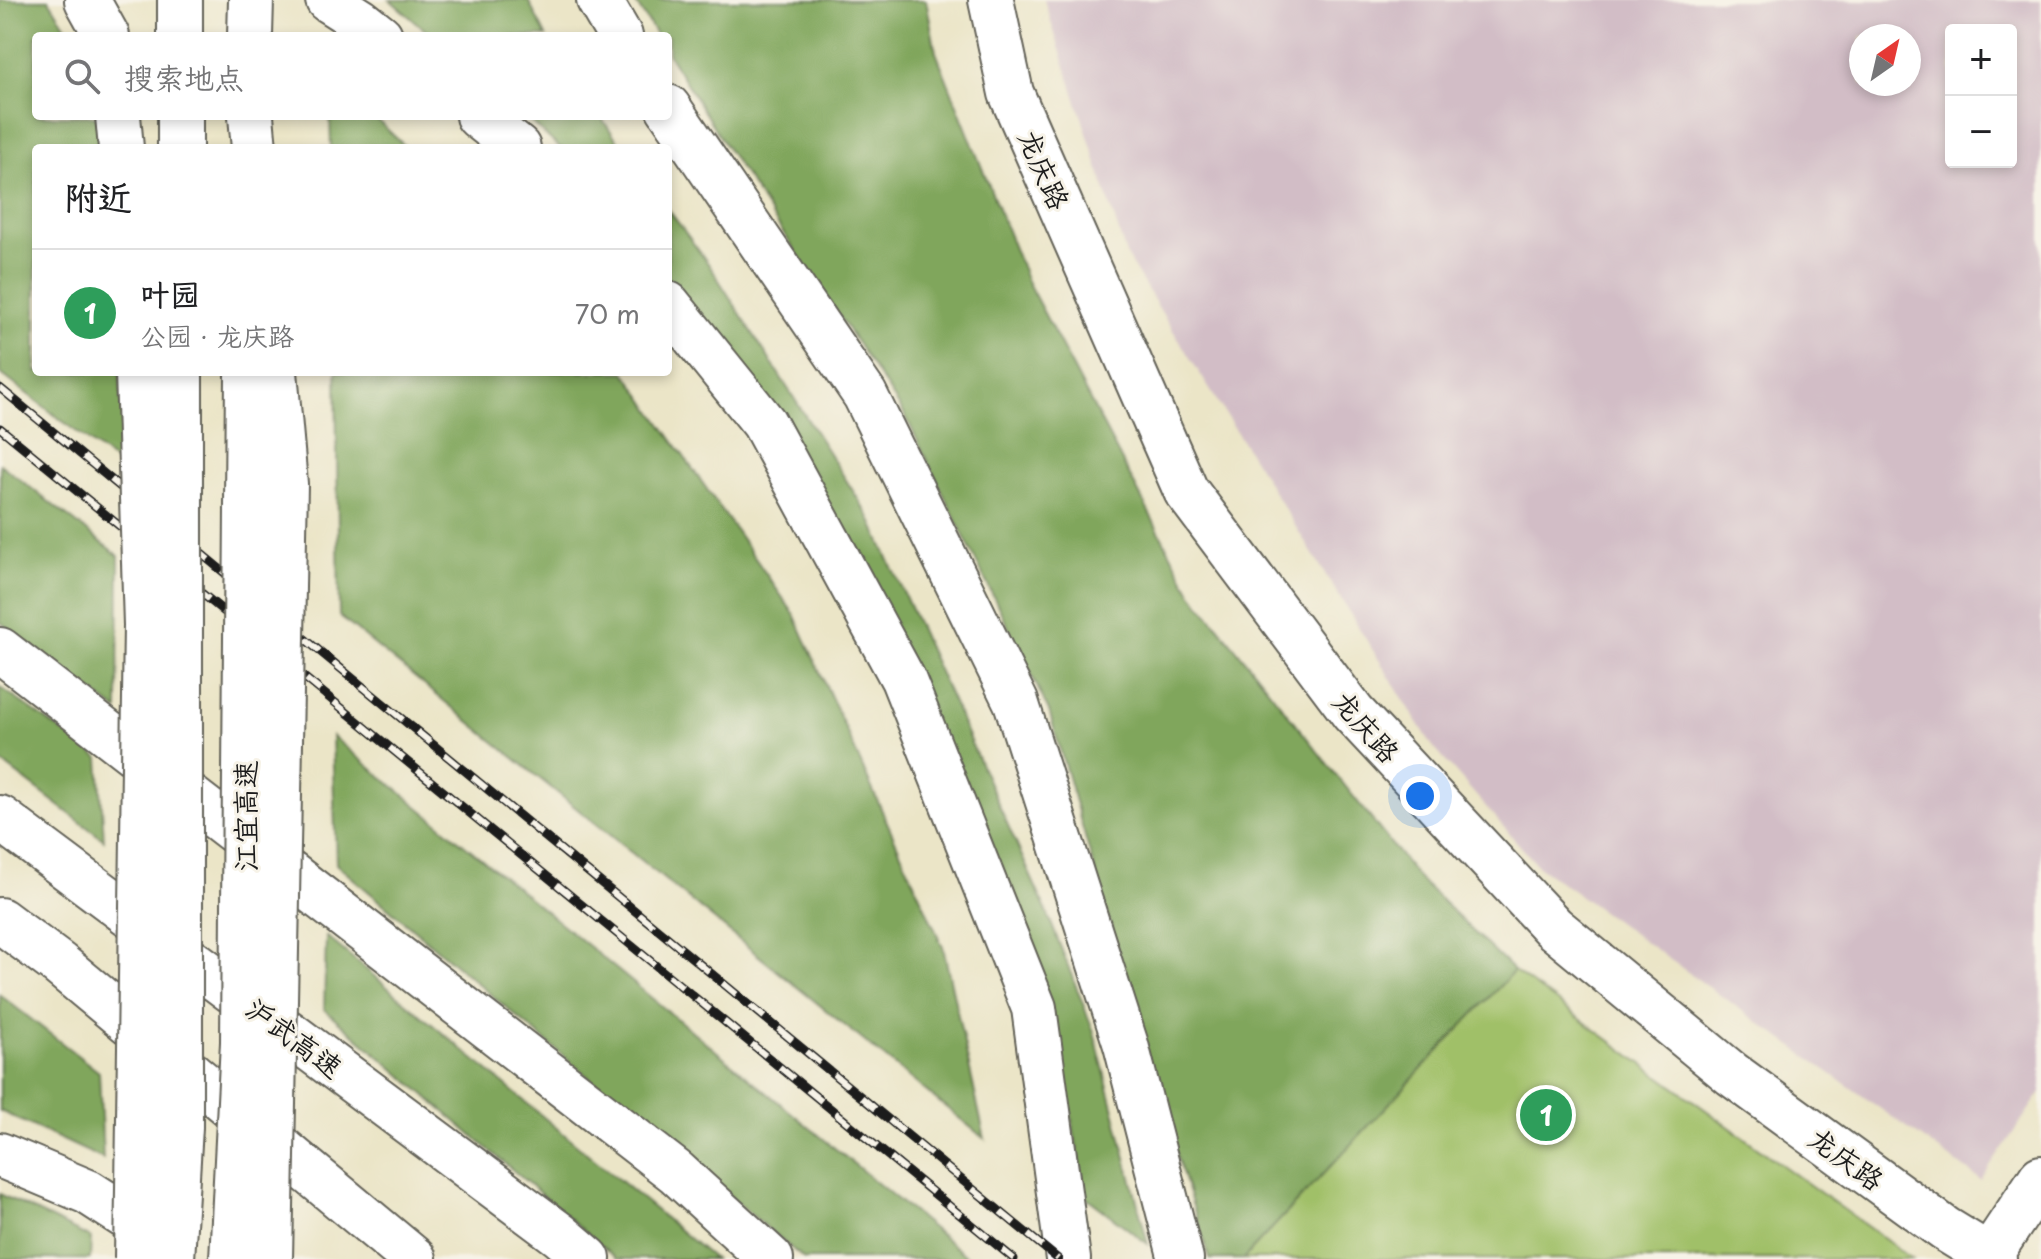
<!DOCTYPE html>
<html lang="zh">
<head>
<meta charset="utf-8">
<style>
	body { margin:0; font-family:"Playpen Sans","LXGW WenKai TC",sans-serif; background:#f2f2f2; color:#202124 }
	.controls { position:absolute; right:24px; top:24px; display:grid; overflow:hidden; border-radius:8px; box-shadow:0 4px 12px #0003 }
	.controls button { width:72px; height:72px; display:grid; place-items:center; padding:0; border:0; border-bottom:2px solid #e0e0e0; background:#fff; color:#202124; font:40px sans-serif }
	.compass { position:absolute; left:1849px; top:24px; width:72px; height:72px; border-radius:50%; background:#fff; box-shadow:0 4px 12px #0003; rotate:34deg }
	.you { position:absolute; left:1420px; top:796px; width:28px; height:28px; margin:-20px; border:6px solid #fff; border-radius:50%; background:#1a73e8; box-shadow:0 0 0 12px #1a73e833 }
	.badge { display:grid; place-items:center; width:52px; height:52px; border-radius:50%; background:#d93025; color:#fff; font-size:26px; font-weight:700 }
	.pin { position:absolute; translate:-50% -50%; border:4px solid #fff; box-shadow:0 2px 8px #0006 }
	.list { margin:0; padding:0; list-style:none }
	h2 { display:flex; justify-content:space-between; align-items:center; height:104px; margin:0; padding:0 32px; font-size:34px }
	h2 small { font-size:26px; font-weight:400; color:#757577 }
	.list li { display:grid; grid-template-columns:52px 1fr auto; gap:24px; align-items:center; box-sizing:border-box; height:128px; padding:0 32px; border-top:2px solid #e0e0e0 }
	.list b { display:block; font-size:30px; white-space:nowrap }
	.list p { margin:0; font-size:26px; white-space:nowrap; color:#757577 }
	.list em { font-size:26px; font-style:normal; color:#757577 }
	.icon { flex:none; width:44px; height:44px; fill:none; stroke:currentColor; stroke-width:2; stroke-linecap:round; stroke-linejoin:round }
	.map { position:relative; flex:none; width:2041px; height:1259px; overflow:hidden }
	.search { position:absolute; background:#fff; box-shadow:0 4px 12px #0003; left:32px; top:32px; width:640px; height:88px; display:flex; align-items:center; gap:20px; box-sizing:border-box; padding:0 28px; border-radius:8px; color:#757577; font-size:30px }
	.panel { position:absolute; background:#fff; box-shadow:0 4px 12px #0003; left:32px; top:144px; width:640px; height:232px; border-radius:8px }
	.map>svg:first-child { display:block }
</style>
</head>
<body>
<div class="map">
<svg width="2041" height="1259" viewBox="0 0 2041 1259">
	<rect width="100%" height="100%" fill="#f7f3e8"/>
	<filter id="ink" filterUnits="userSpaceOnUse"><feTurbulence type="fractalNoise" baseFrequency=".0125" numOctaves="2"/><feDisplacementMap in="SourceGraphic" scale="16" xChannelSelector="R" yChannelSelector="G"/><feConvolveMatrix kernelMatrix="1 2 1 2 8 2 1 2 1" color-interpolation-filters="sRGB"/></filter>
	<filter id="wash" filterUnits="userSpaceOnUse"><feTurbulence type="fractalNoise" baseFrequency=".006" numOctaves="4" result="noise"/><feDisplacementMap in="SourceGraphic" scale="32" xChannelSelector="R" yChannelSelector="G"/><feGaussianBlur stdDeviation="1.8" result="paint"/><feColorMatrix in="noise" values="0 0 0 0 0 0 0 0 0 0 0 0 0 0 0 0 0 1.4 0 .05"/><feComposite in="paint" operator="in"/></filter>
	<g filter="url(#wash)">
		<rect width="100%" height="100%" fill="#ebe5c7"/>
		<!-- industrial -->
		<path fill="#d2bdc6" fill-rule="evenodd" d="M1044,0h997v1092l-60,88 -443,-314 -104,-118 -307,-491zM1951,30h60v132h-60zM1861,36h48v48h-48z"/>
		<!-- green -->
		<path fill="#a0c068" stroke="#5e6e42" stroke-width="2" d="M1514,971l398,288h-669z"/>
		<!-- forest -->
		<path fill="#80a65c" stroke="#4e613c" stroke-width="2" d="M0,0h49l23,36h-36v80h60l5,32h-65v224h84l5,97 -125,-96z
			M390,0h138l18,36h-114z
			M634,0h292l10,52 91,229 164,311 228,287 95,92 -271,288h-33l-35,-108 -126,-440 -144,-296 -177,-265 -60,-96v-18h-11z
			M330,116h43l34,32h-76z
			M524,116h76l23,32h-63z
			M668,209l42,57 159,250 177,394 48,122 54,212 -62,-47 -34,-185 -306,-637 -78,-95z
			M336,372h289l169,242 149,333 42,192 -646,-523z
			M0,464l119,92 -1,155 -118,-89z
			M0,687l99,71 5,82 -104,-79z
			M332,736l638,523h-166l-468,-395z
			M326,936l388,323h-97l-293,-250z
			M0,995l99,77 4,87 -103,-48z
			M0,1194l91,44 -1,21h-90z"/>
	</g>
	<g filter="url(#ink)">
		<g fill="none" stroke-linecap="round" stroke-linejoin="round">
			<!-- minor casing -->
			<g stroke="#646258" stroke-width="48">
				<path id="minor" d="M991,0l20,93 175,398 167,222 200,214 179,147 213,155 49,30
					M1989,1256l52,-78"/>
			</g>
			<!-- highway casing -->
			<g stroke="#646258" stroke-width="48">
				<path id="highway" d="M87,0l20,36
					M180,0v36
					M328,0l33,21 19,15
					M599,0l21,36
					M250,36l1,-36
					M668,107l197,288 151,307 110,343 55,214
					M118,116l3,32
					M251,116l3,32
					M478,116l40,32
					M180,148v-32
					M668,304l96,119 139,256 131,329 34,251
					M0,650l676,522 95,87
					M0,818l560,417 28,24
					M0,920l59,44 355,295
					M0,1155l88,37 79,51"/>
			</g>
			<!-- minor -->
			<use href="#minor" stroke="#fff" stroke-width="44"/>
			<!-- highway -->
			<use href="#highway" stroke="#fff" stroke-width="44"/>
			<!-- rail casing -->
			<g stroke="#1c1c1c" stroke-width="9">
				<path id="rail" d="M0,388l1058,871
					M0,428l1014,831"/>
			</g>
			<!-- rail -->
			<use href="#rail" stroke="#f7f3e8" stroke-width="6" stroke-dasharray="18" stroke-linecap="butt"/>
			<!-- highway-bridge casing -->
			<g stroke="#646258" stroke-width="48" stroke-linecap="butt">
				<path id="highway-bridge" d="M137,1259l9,-634 -8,-253
					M172,1259l8,-132v-755
					M232,1259l11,-217 5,-670
					M270,1259l15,-775 -10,-112"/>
			</g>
			<!-- highway-bridge -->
			<use href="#highway-bridge" stroke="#fff" stroke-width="44"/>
		</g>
	</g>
	<g text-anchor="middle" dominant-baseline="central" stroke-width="6" stroke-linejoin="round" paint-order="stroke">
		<!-- street labels -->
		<g font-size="28" fill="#1c1c1c" stroke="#f7f3e8">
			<text transform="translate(1045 169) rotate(66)">龙庆路</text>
			<text transform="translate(1367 726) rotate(49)">龙庆路</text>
			<text transform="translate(244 816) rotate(-90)">江宜高速</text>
			<text transform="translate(295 1037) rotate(37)">沪武高速</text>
			<text transform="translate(1847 1158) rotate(36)">龙庆路</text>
		</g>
	</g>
</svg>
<div class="controls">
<button>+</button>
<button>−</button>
</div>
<svg class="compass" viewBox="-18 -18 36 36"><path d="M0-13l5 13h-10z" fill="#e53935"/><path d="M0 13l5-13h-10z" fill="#757577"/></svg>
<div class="you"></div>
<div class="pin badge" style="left:1546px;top:1115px;background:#2e9e5b">1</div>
<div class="search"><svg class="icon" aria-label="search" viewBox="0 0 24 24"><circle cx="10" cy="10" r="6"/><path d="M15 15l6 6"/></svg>搜索地点</div>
<section class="panel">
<h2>附近<small></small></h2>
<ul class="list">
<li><span class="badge" style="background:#2e9e5b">1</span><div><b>叶园</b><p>公园 · 龙庆路</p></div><em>70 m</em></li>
</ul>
</section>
</div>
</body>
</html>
